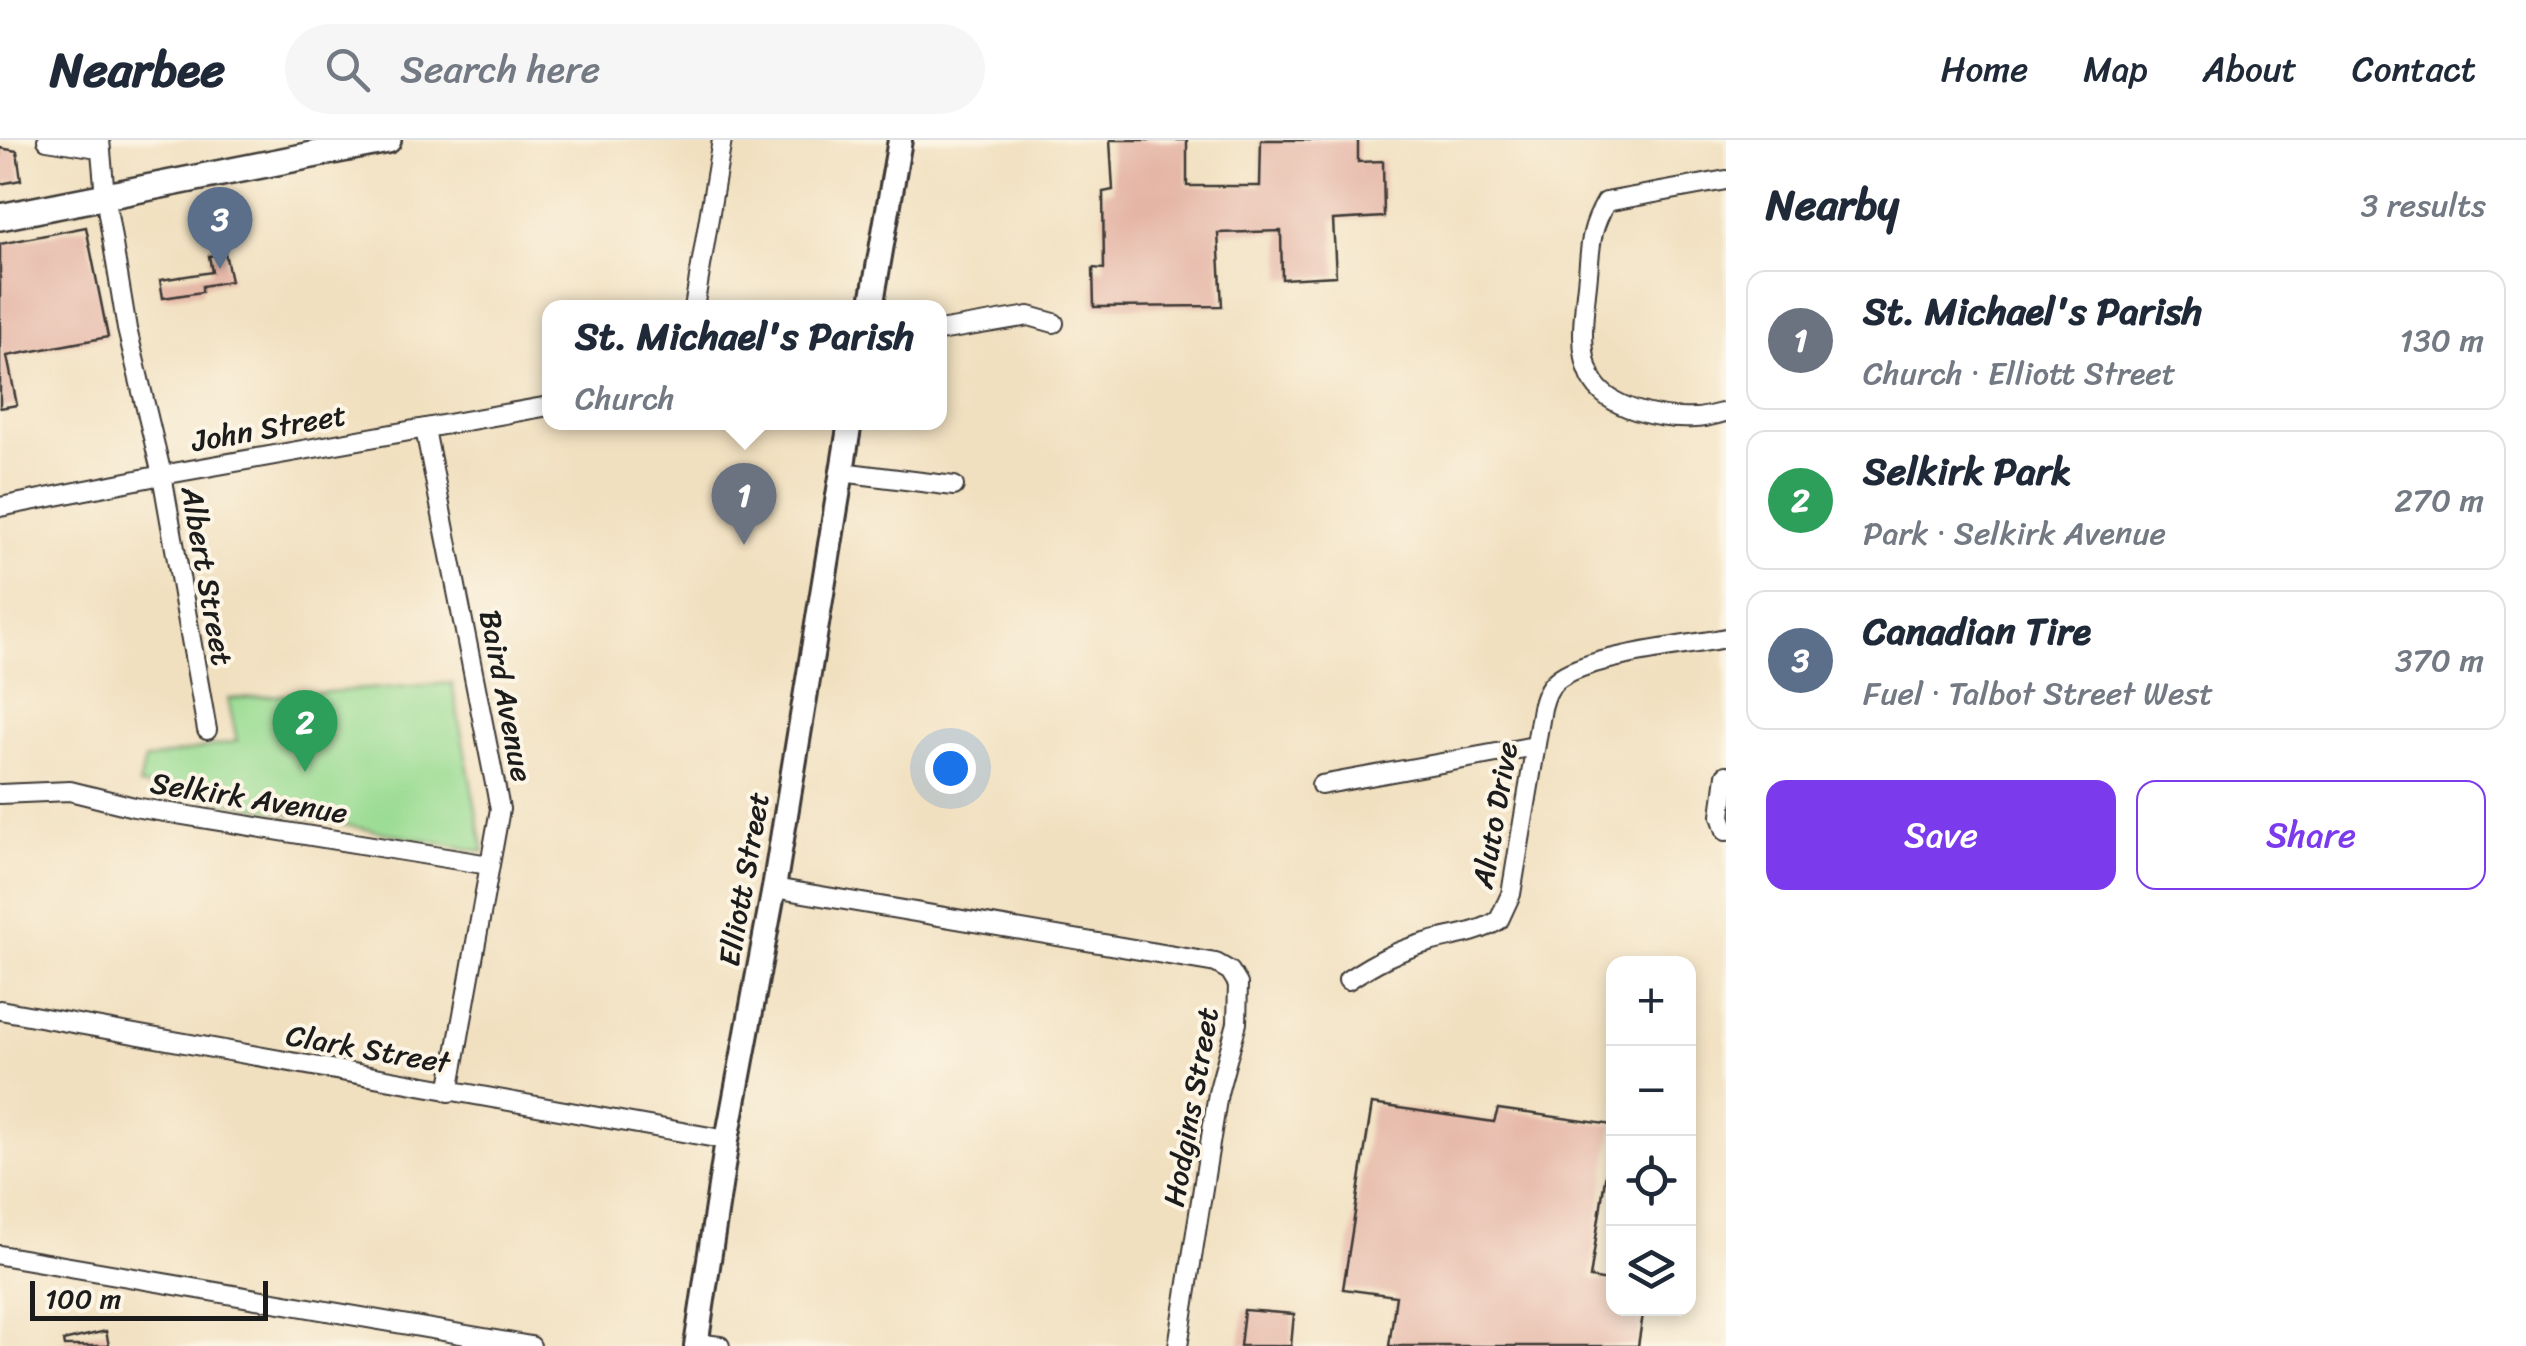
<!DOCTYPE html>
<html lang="en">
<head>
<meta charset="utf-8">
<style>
	body { margin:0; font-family:Sriracha,sans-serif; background:#f6f6f7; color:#1f2937 }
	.controls { position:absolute; right:30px; bottom:30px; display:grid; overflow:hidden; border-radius:20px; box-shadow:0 5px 15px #0003 }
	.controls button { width:90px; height:90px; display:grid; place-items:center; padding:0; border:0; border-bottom:2px solid #e0e1e3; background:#fff; color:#1f2937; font:50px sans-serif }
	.scale { position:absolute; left:30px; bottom:25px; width:238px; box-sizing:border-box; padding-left:10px; border:5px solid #1c1c1c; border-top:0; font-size:28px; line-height:35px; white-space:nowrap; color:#1c1c1c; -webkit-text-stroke:8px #fcf5e5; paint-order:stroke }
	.you { position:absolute; left:950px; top:628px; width:35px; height:35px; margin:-25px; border:8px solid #fff; border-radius:50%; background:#1a73e8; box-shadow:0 0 0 15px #1a73e833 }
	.badge { display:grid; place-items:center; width:65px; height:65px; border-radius:50%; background:#7c3aed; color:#fff; font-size:32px; font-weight:700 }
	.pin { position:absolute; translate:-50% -82px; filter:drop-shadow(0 2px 5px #0008) }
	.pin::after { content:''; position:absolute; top:52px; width:35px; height:30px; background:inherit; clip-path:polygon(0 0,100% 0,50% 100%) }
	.popup { position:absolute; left:542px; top:160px; width:405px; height:130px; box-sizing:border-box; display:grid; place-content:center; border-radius:20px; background:#fff; filter:drop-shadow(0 2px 8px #0005); font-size:32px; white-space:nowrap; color:#747a83 }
	.popup b { font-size:38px; color:#1f2937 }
	.popup::after { content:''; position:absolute; left:50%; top:100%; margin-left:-20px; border:20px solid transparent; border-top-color:#fff }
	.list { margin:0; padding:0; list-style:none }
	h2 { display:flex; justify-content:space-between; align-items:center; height:130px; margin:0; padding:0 40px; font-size:42px }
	h2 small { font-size:32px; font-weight:400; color:#747a83 }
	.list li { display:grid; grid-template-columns:65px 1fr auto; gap:30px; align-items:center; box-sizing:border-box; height:140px; margin:0 20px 20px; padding:0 20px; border:2px solid #e0e1e3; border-radius:20px }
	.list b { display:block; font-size:38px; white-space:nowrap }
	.list p { margin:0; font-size:32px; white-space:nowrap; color:#747a83 }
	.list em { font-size:32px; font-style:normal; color:#747a83 }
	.actions { display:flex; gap:20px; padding:30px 40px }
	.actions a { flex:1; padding:22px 0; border:2px solid #7c3aed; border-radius:20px; text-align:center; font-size:35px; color:#7c3aed }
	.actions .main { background:#7c3aed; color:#fff }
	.icon { flex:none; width:55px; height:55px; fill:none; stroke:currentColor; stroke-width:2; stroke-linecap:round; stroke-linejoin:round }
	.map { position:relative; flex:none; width:1726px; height:1206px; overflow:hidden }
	header { display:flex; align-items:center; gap:60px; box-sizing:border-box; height:140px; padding:0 50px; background:#fff; border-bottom:2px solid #e0e1e3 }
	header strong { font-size:48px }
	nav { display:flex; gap:55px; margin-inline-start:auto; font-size:35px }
	.search { width:700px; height:90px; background:#f6f6f7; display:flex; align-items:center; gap:25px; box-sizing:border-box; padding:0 35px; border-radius:55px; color:#747a83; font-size:38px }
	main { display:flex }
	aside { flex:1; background:#fff }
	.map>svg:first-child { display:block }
</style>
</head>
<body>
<header>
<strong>Nearbee</strong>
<div class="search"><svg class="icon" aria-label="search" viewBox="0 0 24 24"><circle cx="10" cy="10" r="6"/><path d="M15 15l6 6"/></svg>Search here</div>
<nav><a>Home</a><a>Map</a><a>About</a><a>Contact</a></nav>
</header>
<main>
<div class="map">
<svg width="1726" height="1206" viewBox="0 0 1726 1206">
	<rect width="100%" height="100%" fill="#fcf5e5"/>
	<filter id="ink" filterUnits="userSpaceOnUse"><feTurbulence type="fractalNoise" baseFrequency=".01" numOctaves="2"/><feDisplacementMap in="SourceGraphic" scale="20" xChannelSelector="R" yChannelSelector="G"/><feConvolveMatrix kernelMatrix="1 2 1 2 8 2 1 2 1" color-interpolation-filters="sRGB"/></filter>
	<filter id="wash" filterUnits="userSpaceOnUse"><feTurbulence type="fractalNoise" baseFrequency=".0048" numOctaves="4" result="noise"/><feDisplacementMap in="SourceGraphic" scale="40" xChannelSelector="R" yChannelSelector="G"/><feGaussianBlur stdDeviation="2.25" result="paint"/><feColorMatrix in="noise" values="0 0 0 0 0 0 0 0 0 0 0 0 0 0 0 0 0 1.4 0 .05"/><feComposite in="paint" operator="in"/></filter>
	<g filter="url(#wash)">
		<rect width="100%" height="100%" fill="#f1e0c0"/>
		<!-- green -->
		<path fill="#9adc93" stroke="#5b7c58" stroke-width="2.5" d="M452,543l32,169 -345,-67 6,-25 92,-19 -9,-42z"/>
		<g id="blocks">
			<!-- building -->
			<path fill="#e4b4a4" d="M1110,0h77v46h73l1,-46h97v22l25,-1 1,56 -51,3 3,56 -54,3 -1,-48 -63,2 4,73 -128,1 -1,-39 11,1 -1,-77 10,-2z
				M0,8l17,3 4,29 -21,4z
				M86,87l22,110 -101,19 10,49 -17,3v-164z
				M225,113l6,28 -29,5v6l-39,6 -3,-18 52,-8 -3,-16z
				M1372,964l122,18 4,-13 115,16 -23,153 24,4v26h30l-6,38h-249l7,-50 -53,-7z
				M1244,1170l50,4 -3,32h-51z
				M106,1191l3,15h-45l-1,-5z"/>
		</g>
	</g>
	<g filter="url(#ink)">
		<use href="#blocks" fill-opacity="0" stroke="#3c3935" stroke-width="2.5"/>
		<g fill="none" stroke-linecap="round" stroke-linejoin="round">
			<!-- minor casing -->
			<g stroke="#3c3935" stroke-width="22">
				<path id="minor" d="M47,0l51,8
					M100,0l5,56 22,133 35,146 45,255
					M1726,40l-120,22c-18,31 -15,47 -19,82 -3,28 -9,66 4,93 15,33 72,43 104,41 10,0 21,-4 31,-6
					M694,168l28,-168
					M939,191l90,-15 25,7
					M425,289l75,380 -51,283
					M841,332l113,14
					M0,367l162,-32 387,-69
					M1726,635l-5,41 5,15
					M1321,645l214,-39
					M0,654l70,-3 64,16 355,58
					M774,748l442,75 14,8 8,13 -1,39 -19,70 -40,253
					M1348,840c27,-18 50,-30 81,-38 25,-7 48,-8 70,-22l12,-26 31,-186c3,-11 6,-21 15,-28 28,-24 130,-34 169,-42
					M0,870l727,130
					M0,1115l531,91
					M696,1203l24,3"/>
			</g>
			<!-- tertiary casing -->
			<g stroke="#3c3935" stroke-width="28">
				<path id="tertiary" d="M871,168l29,-168
					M696,1206l31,-206 47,-252 76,-466"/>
			</g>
			<!-- secondary casing -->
			<g stroke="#3c3935" stroke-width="30">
				<path id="secondary" d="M0,77l388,-77"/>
			</g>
			<!-- minor -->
			<use href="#minor" stroke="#fff" stroke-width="18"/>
			<!-- tertiary -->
			<use href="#tertiary" stroke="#fff" stroke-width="22"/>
			<!-- secondary -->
			<use href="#secondary" stroke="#fff" stroke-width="25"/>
		</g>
	</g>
	<g text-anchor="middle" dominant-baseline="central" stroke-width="8" stroke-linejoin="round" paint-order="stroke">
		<!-- street labels -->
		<g font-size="30" fill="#1c1c1c" stroke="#fcf5e5">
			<text transform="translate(269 288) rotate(-10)">John Street</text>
			<text transform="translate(207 436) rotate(80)">Albert Street</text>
			<text transform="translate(506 556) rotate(79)">Baird Avenue</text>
			<text transform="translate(249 658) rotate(9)">Selkirk Avenue</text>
			<text transform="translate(1495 675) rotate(-80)">Aluto Drive</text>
			<text transform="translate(744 739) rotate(-80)">Elliott Street</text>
			<text transform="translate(368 909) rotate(10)">Clark Street</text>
			<text transform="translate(1191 967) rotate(-80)">Hodgins Street</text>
		</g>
	</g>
</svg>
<div class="controls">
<button>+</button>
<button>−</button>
<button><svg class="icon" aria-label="locate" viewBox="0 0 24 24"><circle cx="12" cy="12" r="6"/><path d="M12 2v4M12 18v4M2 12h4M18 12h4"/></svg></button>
<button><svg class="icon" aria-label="layers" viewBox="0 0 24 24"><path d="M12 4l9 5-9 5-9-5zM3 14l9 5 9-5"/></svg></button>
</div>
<div class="scale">100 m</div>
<div class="you"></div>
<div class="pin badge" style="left:744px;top:405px;background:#6b7280">1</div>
<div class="popup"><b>St. Michael's Parish</b>Church</div>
<div class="pin badge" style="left:305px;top:632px;background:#2e9e5b">2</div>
<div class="pin badge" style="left:220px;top:129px;background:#5c6f8a">3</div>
</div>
<aside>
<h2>Nearby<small>3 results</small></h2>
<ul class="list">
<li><span class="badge" style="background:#6b7280">1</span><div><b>St. Michael's Parish</b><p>Church · Elliott Street</p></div><em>130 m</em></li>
<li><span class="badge" style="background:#2e9e5b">2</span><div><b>Selkirk Park</b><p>Park · Selkirk Avenue</p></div><em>270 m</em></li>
<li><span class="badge" style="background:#5c6f8a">3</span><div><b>Canadian Tire</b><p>Fuel · Talbot Street West</p></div><em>370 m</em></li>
</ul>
<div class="actions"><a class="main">Save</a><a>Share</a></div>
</aside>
</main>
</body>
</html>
